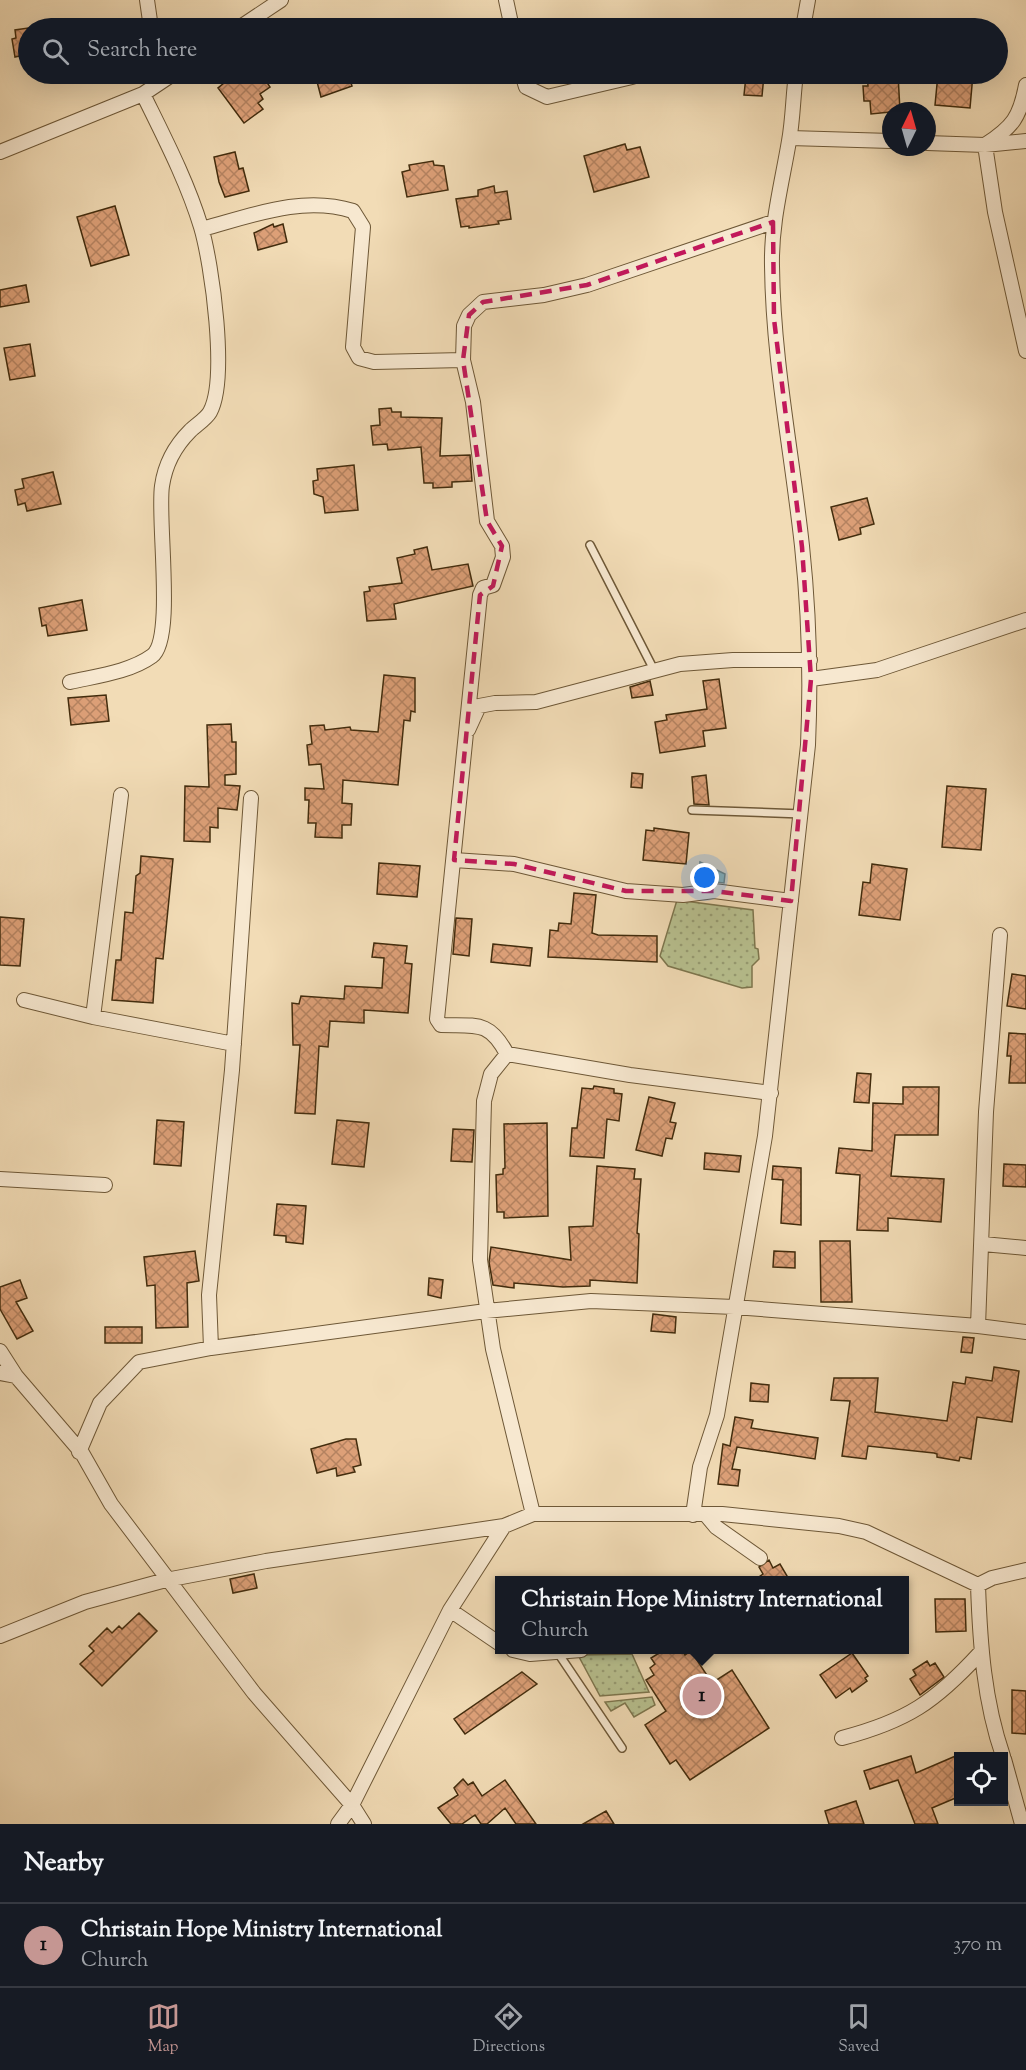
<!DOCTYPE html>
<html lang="en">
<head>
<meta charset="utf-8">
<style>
	body { margin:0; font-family:"Sorts Mill Goudy",serif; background:#20242c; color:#f1f3f6 }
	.controls { position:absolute; right:18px; bottom:18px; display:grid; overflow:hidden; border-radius:0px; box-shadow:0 6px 24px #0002 }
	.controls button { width:54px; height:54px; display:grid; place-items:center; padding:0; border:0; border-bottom:2px solid #363941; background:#171b24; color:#f1f3f6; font:30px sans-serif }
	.compass { position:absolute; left:882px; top:102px; width:54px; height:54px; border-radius:50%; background:#171b24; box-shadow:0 6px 24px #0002; rotate:5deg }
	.you { position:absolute; left:705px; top:878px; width:21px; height:21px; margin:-15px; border:4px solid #fff; border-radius:50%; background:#1a73e8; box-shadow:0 0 0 9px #1a73e833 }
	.badge { display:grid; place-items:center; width:39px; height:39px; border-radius:50%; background:#c59692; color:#111; font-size:20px; font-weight:700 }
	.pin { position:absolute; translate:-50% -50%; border:3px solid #fff; box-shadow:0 2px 6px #0006 }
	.popup { position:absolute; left:495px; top:1576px; width:414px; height:78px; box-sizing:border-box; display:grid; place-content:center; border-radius:0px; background:#171b24; filter:drop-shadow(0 2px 4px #0005); font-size:20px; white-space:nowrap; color:#9ea1a6 }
	.popup b { font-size:22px; color:#f1f3f6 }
	.popup::after { content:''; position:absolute; left:50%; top:100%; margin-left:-12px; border:12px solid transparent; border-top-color:#171b24 }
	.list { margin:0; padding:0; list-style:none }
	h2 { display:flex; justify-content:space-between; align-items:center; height:78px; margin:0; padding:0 24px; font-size:26px }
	h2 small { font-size:20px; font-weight:400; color:#9ea1a6 }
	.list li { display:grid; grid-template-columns:39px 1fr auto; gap:18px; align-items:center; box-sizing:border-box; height:84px; padding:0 24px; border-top:2px solid #363941 }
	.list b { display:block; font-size:22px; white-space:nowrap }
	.list p { margin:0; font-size:20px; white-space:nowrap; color:#9ea1a6 }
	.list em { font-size:20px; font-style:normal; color:#9ea1a6 }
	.icon { flex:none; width:33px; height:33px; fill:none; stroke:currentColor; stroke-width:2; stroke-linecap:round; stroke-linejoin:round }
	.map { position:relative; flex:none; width:1026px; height:1824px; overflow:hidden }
	.search { position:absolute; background:#171b24; box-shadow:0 6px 24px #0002; left:18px; right:18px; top:18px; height:66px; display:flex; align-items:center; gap:15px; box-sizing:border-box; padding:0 21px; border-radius:33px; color:#9ea1a6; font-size:22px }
	.sheet { height:162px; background:#171b24 }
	nav { display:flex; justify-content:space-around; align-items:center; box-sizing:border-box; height:84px; border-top:2px solid #363941; background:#171b24; font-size:16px; color:#9ea1a6 }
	nav a { display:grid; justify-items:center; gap:3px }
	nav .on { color:#c59692 }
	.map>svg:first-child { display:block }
</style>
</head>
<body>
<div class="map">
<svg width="1026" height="1824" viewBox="0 0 1026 1824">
	<defs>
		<pattern id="grass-dots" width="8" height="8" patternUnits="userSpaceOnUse" patternTransform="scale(1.5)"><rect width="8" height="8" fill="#b8c190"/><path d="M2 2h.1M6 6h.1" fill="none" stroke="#979d74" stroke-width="1.8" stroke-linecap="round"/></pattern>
		<pattern id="building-cross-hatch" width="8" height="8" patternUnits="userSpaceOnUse" patternTransform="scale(1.5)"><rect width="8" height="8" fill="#dda078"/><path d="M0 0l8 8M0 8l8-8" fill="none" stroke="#b58361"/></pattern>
	</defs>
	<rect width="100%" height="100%" fill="#f2dcb6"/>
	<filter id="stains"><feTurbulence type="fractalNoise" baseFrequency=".00333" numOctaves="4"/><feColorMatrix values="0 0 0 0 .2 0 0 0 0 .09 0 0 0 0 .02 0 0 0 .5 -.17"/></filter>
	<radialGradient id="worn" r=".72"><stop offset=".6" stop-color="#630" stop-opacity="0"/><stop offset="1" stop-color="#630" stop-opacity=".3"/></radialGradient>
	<!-- grass -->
	<path fill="url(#grass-dots)" stroke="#7d764e" stroke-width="1.5" d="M677,900l76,10 2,38 3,1 1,10 -7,7v21l-10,1 -74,-22 -8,-10z
		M632,1654l17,38 -49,4 -22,-41z
		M652,1697l3,8 -21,12 -9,-14 -14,8 -6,-9z"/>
	<!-- water -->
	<path fill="#9bbcae" stroke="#77826e" stroke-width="1.5" d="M700,862l25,12 -1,9 -26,-3z"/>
	<!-- building -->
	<path fill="url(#building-cross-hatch)" stroke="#422c0d" stroke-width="1.5" d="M28,28v26l-13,3 -3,-18 4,-1 -1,-8z
		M225,74h52l-11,7 4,6 -10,7 3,5 -5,4 5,6 -19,14 -26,-35 11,-9z
		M315,74h33l4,12 -31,11z
		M751,74l13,1 -2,21 -18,-1 2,-19z
		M867,74h31l2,37 -29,3 -1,-13h-6l-1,-15h5z
		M938,74h35l-3,34 -35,-3z
		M625,144l2,6 13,-3 9,30 -55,15 -10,-36z
		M235,152l4,17 4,-1 6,23 -24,6 -6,-15 -5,-25z
		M433,161l1,4 10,1 4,24 -41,7 -5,-25 8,-2 -1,-5z
		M494,186l1,7 12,-2 4,28 -13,2 1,3 -30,4v-2l-8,1 -5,-28 22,-3v-6z
		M115,206l14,49 -38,11 -14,-49z
		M273,224l1,3 9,-3 4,18 -29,8 -4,-17z
		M26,285l3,17 -29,5v-17z
		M30,344l5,32 -25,4 -6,-32z
		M391,408l1,4h9v5l41,1 -2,38 30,-1 2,26 -20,1v5l-19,1v-5h-9l-3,-36 -33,3 -1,-6 -14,1 -2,-19 9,-1 -1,-16z
		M354,465l4,45 -33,3 -2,-16 -9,-3 -1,-13 5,-1 -1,-11z
		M53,472l8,32 -34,7 -2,-8 -7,2 -3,-15 9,-2 -2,-9z
		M867,498l7,26 -14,4 1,6 -22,6 -8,-33z
		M427,547l5,23 36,-6 5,22 -79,18 2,15 -29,2 -3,-29 6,-1 -1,-4 33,-4 -5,-25 18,-4 -1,-4z
		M82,600l5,30 -39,6 -2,-11 -4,1 -3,-18z
		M384,675l31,3v34l-4,-1 -1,10 -6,-1 -6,65 -55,-5 -1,23 10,1 -1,21h-9v13l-27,-1 1,-14h-8l1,-23h-4v-12l19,1 -3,-25 -12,1 -2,-20 5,-1 -2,-18 14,-1 1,5 25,-3 1,3 27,2z
		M719,679l7,49 -23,3 2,15 -45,7 -5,-31 12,-2 -1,-5 41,-6 -4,-28z
		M650,681l3,14 -21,3 -2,-11z
		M106,695l3,26 -38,4 -3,-27z
		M231,724l1,18h4v32l-11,1v10l15,1 -3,24 -19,-2v20l-8,-1v15l-26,-1 1,-55 24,1 -2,-62z
		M632,773l11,1 -1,14 -11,-1z
		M706,775l3,30 -15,-1 -2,-27z
		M947,786l39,3 -5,61 -39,-3z
		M654,828l35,5 -3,31 -43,-4 3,-30 8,1z
		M141,856l32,3 -10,100 -7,-1 -3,45 -41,-3 4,-40h5l4,-48 8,1 3,-37 4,-3z
		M379,863l41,3 -3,31 -40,-3z
		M872,864l35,5 -7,51 -41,-5 4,-33 7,1z
		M574,893l22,2 -4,38 6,2 59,1v26l-109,-5 2,-27 8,1 1,-8 12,1z
		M0,917l24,2 -4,47 -20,-1z
		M456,918l16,1 -3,37 -16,-2z
		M374,943l33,3 -2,17 7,1 -4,49 -44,-3v13l-34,-2 -2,26 -9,-1 -4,68 -20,-1 5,-68h-7l-1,-42 7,1 2,-8 43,3 1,-13 37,2 2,-30 -12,-1z
		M493,944l39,4 -2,18 -39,-4z
		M1012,974l14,2v33l-19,-3z
		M1009,1033l17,1v49h-17l2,-27h-4z
		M857,1073l14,1 -2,29 -15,-1z
		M594,1086l20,3v4l8,1 -3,27 -12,-2 -3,39 -34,-2 2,-28h5l5,-40 11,1z
		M903,1087h36l-1,48h-43l-4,41 53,3 -3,43 -53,-4v13l-31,-1 3,-55 -24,-2 3,-25 33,3 1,-48 30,1z
		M649,1097l26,6 -5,19 6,1 -4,16 -6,-1 -4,18 -26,-6z
		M157,1120l27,2 -3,44 -27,-2z
		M337,1120l32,3 -5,44 -32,-3z
		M547,1123l1,93 -44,2v-6h-7l-1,-37 7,-1v-5l2,-1 -1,-44z
		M453,1129l21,1 -2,32 -21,-1z
		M705,1153l36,3 -2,16 -35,-3z
		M1004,1164l22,1v22l-23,-1z
		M597,1166l38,3 -1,10h7l-4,54 2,1 -2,49 -47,-3v6l-27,1 -49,-4v5l-21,-3 -4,-23 2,-15 80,13 -2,-33 24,-1z
		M773,1166l28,2v57l-20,-2 2,-43 -11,-1z
		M277,1204l29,2 -3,38 -17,-2v-6l-12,-1z
		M820,1241h30l2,61h-31z
		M195,1251l4,30 -12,2 1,44 -32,1 -1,-43 -8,1 -3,-29z
		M774,1251l21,1v16l-22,-1z
		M429,1278l14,2 -2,18 -13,-3z
		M20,1280l7,18 -11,4 17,29 -16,8 -17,-30v-22z
		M653,1314l23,3 -1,16 -24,-2z
		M105,1327h37v16h-37z
		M963,1337l11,1 -2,15 -11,-1z
		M994,1367l25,4 -7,51 -35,-5 -6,42 -11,-2 -1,4 -22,-4v-3l-3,-1 -66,-7 -2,13 -24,-3 8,-55 -19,-1 3,-22h44l-3,34 72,9 6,-39 12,2 1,-7 26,4z
		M751,1383l18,2 -1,17 -18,-1z
		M735,1417l18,3 -2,8 67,10 -3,21 -78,-12 -5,22 8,1 -2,16 -20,-2 5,-40 7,2z
		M346,1439h10l5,26 -8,2 2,5 -18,4 -1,-8 -19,5 -6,-24z
		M769,1560l4,8 7,-4 10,17h-37l10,-7 -4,-7z
		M254,1574l3,14 -24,5 -3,-14z
		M935,1599h30l1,32 -30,1z
		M139,1613l18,18 -55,55 -22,-22 14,-13 -5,-5 18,-18 5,5 7,-7 3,3z
		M664,1650h18l3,5 6,-4 21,32 20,-13 37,58 -79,52 -14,-20 -6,4 -25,-39 21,-14 -20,-31 8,-5 -4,-7 5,-4 -4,-6z
		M852,1653l16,23 -3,2 2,3 -15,11 -2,-4 -14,10 -16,-23z
		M927,1661l3,5 5,-3 9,14 -24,18 -10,-16 6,-4 -3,-5z
		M522,1672l15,12 -72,50 -11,-15z
		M1012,1690l14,1v43l-14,-1z
		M958,1755v42l-26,11 6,16h-23l-17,-44 -28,9 -6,-18 47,-15 5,17z
		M463,1779l5,6 5,-3 9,14 23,-16 31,44h-20l-11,-16 -18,16h-6l-6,-9 -13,9h-11l-13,-16 20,-13 -4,-7z
		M856,1801l8,23h-35l-4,-13z
		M606,1811l8,13h-31z"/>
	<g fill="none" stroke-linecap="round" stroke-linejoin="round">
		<!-- lane casing -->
		<g stroke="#6e5837" stroke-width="10">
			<path id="lane" d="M590,545l64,125
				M692,810l110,4
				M558,1653l64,95"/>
		</g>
		<!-- street casing -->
		<g stroke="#6e5837" stroke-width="16">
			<path id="street" d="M147,0l4,28
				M506,0l6,28
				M239,28l42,-28
				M803,28l5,-28
				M522,74l4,13 21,10 85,-20
				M1026,85c-6,32 -13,42 -41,60l10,67 31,139
				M790,138l101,3
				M927,143l58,2 41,-4
				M0,152l143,-58 30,-20
				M202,229c49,-13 100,-34 151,-18l10,16 -10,120 6,11 15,4 89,-2
				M811,679l66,-9 149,-50
				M70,682c26,-6 60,-10 82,-26 23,-16 5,-138 10,-170 3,-21 13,-40 28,-55 6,-6 16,-12 20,-19 18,-33 2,-148 -9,-185 -14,-46 -37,-90 -58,-133
				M468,730l11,-24 16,-3 41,-1 144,-38 53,-4h77
				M454,860l60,4 112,27 57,4 31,-4 77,10
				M24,1000l69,17 141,27
				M93,1017l28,-222
				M507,1054l-16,20 -7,27 -4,159 13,89 40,165
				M771,1093l-141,-18 -123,-21c-18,-34 -31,-28 -66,-29l-4,-6 43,-424 3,-7 10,-3 10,-28 -1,-11 -15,-25 -14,-119 -10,-42 1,-34 5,-11 14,-13 61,-7 43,-10 186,-63
				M0,1179l105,6
				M983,1244l43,4
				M978,1326l8,-214 14,-177
				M211,1348l-2,-53 23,-225 19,-272
				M0,1351l16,25
				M0,1373l16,3 66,77 29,51 143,189 98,112 12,19
				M79,1452l21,-49 39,-41 72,-14 275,-37 105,-10 143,6 244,19 48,6
				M693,1515l7,-48 17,-52 48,-279 43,-391c3,-67 1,-133 -6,-199 -10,-93 -29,-186 -30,-280 -1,-43 10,-83 17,-125 4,-22 4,-45 7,-67
				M706,1515l10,12 44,31
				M978,1585l14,-7 34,-8
				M450,1610l50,34
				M0,1636l85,-34 81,-22 100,-19 238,-35
				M513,1650l17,4 51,-4
				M842,1738c65,-17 93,-36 138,-85
				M1004,1759l18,65
				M338,1824l14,-19 98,-195 54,-84 29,-12h189l117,12 27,6 112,53c2,59 6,116 25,171"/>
		</g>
		<!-- lane -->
		<use href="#lane" stroke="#f7e8d0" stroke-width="7"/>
		<!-- street -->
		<use href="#street" stroke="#f7e8d0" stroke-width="14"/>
	</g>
	<!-- marked area -->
	<path fill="none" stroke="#c2185b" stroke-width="4.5" stroke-dasharray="12 8" stroke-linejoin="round" d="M773,222l1,97 28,228 9,132 -20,222 -77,-10h-88l-112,-27 -60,-4 26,-265 13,-9 9,-40 -15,-25 -24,-161 6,-45 14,-13 104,-17z"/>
	<rect width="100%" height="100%" filter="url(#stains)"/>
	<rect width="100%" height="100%" fill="url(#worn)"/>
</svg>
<div class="controls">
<button><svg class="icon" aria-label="locate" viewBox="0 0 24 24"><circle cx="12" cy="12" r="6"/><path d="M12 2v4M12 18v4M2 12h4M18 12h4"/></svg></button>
</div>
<svg class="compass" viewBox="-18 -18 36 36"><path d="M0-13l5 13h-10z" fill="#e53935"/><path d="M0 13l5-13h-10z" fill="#9ea1a6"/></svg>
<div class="you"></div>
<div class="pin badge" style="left:702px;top:1696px">1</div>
<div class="popup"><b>Christain Hope Ministry International</b>Church</div>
<div class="search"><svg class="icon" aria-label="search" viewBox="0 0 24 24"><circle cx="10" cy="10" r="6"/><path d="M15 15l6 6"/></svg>Search here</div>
</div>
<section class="sheet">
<h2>Nearby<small></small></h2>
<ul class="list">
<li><span class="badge">1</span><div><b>Christain Hope Ministry International</b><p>Church</p></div><em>370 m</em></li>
</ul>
</section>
<nav>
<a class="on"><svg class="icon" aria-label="map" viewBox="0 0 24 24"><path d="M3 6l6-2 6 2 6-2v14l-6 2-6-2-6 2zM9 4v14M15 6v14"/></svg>Map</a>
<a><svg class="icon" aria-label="directions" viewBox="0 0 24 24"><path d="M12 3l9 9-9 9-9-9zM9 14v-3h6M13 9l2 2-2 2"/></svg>Directions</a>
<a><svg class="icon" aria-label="saved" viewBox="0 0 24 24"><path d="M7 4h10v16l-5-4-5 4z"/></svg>Saved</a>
</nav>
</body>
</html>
